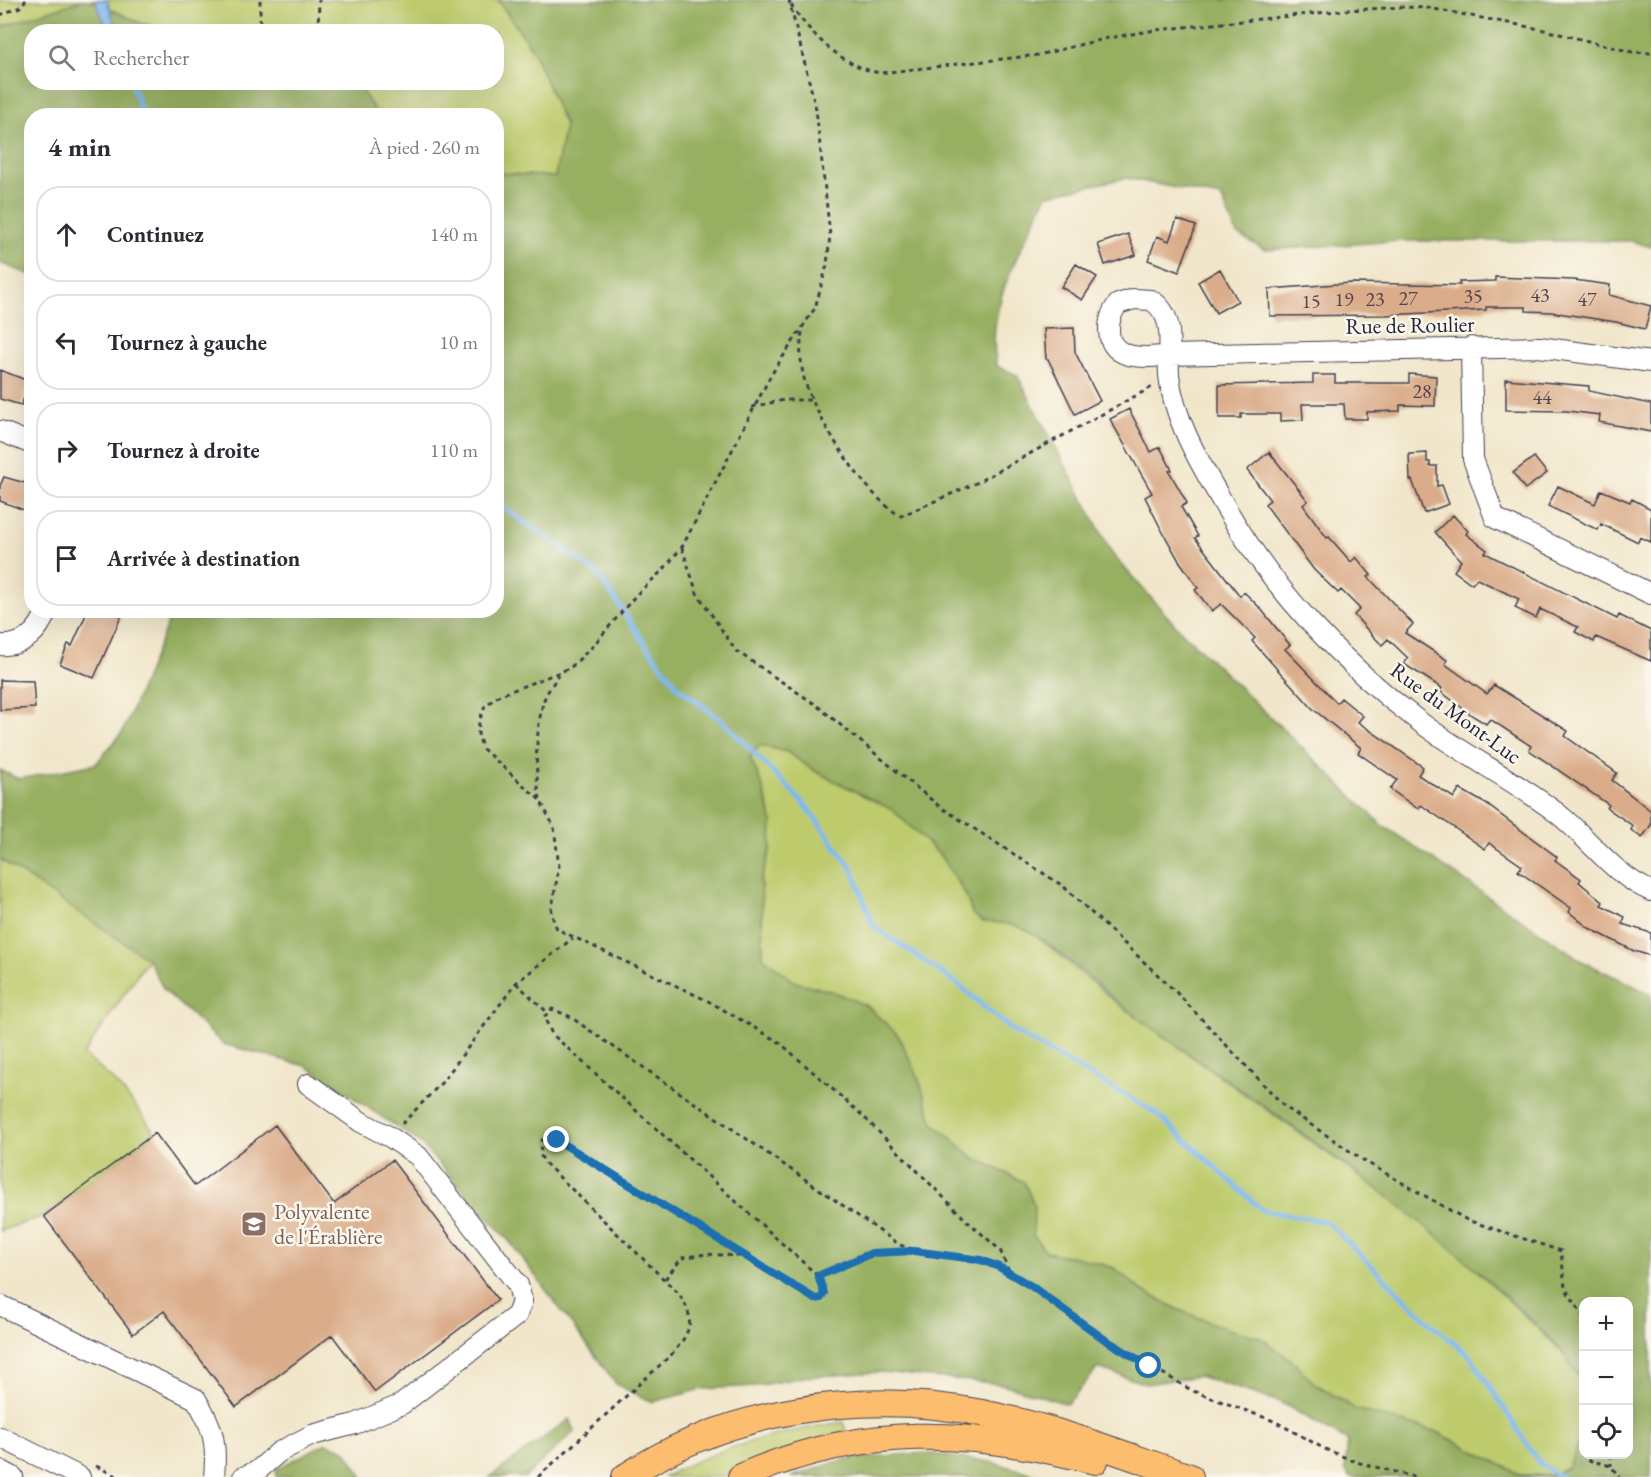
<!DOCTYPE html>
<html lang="fr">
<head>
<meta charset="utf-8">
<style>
	body { margin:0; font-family:"EB Garamond",serif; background:#f7f7f7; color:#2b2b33 }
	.controls { position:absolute; right:18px; bottom:18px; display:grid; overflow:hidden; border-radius:12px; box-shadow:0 6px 24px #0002 }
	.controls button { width:54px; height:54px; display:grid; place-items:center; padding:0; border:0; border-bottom:2px solid #e1e1e2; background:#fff; color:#2b2b33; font:30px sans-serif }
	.stop { position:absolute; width:18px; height:18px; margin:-14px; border:4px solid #1f6fb2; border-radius:50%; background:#fff }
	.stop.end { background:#1f6fb2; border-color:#fff; box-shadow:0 2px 6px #0008 }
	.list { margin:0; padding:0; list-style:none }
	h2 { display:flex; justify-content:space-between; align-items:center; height:78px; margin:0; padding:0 24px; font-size:26px }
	h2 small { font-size:20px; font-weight:400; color:#7c7c81 }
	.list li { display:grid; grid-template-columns:39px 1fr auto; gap:18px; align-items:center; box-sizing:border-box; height:96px; margin:0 12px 12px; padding:0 12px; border:2px solid #e1e1e2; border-radius:24px }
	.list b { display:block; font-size:22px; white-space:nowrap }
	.list em { font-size:20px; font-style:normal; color:#7c7c81 }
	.icon { flex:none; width:33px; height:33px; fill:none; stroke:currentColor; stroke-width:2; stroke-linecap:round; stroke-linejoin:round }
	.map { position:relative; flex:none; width:1651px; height:1477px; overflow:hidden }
	.search { position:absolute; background:#fff; box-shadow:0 6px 24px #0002; left:24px; top:24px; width:480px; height:66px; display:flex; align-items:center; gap:15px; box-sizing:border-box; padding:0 21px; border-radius:24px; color:#7c7c81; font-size:22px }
	.panel { position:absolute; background:#fff; box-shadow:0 6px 24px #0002; left:24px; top:108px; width:480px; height:510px; border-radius:24px }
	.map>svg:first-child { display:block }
</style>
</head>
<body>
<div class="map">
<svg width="1651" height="1477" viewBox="0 0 1651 1477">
	<rect width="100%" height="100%" fill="#fbf7ec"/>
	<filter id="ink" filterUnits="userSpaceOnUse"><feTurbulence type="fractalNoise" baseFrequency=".0167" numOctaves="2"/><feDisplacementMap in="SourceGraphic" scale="12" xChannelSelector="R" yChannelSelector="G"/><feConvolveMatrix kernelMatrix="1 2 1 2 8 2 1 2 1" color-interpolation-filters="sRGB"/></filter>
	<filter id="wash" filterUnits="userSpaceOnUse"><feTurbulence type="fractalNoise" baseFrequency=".008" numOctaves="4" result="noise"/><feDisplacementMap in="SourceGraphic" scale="24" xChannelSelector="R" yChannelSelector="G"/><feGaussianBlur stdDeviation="1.35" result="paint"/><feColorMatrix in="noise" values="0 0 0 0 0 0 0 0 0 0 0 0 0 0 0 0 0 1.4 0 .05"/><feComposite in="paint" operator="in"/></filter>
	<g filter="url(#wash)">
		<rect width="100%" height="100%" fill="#f1e6ca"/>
		<!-- green -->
		<path fill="#bdcb6d" stroke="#707654" stroke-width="1.5" d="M0,0h83l-83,27z
			M90,0h408l35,50 32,76 -10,51 -58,-4 -1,-57 -118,-1 -22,-32 140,-1v-50l-324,-1 -32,-8z
			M760,745l27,7 28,19 78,39 47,45 26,40 6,18 11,9 25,-1 30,16 80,67 282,201 58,47 103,99 22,32v51l-15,34 -18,8 -29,-1 -84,-43 -82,-23 -41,-26 -25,-25 -30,-21 -32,-8 -48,-19 -38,-20 -27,-22 -35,-10 -33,-6 -13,-17 1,-30 -10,-23 -50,-24 -41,-35 -16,-49 -83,-82 -39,-10 -32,-25 -2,-78 10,-31 -21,-91z
			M0,859l148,100 -65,96c30,21 52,48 72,78l-111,83 -44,15z
			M844,1422l1,9 -105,35 -17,11h-59c56,-31 118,-46 180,-55z"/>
		<!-- forest -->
		<path fill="#96af60" stroke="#5c684e" stroke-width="1.5" fill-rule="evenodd" d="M83,0h7l50,23 32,8 -140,1v50l324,1 22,32 -346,1 -1,159 -31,-12v-236z
			M498,0h1153v247l-20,-6h-231l-135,9 -28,-16 -16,-37 -95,-19 -79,17c-24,52 -64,113 -50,171l20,9 96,180 64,72 204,197 203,138 67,32v483h-301l-5,-8 3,-28 -68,-39 -81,-26 -53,8 -48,-16 -31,36 -65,-20 -122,-12 -77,5 -47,9 -54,3 -49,13 -36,-17 -107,-143 -91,-100 -113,-76 -83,-22 -59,-54 -16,-31 -148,-100v-89l19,9 77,-15 27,-33 50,-120 323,-1 1,-437 58,4 10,-51 -32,-76zM760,745l27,7 28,19 78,39 47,45 26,40 6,18 11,9c22,0 37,3 55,15 36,24 67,57 103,83 124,88 254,172 365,277 27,25 62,53 77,88l1,-83h44v152h-44l-1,-20 -15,34 -18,8 -29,-1 -84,-43 -82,-23 -41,-26 -25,-25 -30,-21 -32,-8 -48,-19 -38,-20 -27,-22 -35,-10 -33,-6 -13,-17 1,-30 -10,-23 -50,-24 -41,-35 -16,-49 -19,-39 -31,-29 -33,-14 -39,-10 -32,-25 -2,-78 10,-31 1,-29 -11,-37 -11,-25z
			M570,1419l5,12 -50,46h-35z
			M326,1443l19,7 18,27h-87v-8z
			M925,1453l66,9 55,15h-255l54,-18z"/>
		<!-- water -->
		<path fill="#7eb8ef" stroke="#506d95" stroke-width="1.5" d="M95,0h12l10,31h-9z"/>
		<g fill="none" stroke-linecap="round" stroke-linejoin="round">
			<!-- stream -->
			<path stroke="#7eb8ef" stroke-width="5" d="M131,82l12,34
				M496,502l102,72 47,70 34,44 44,33 84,86 46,63 20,56 86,59 51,44 146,84 106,97 65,12 106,104 37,30 70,108 21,13"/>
		</g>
		<g id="blocks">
			<!-- building -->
			<path fill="#daac89" d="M1177,219l19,7 -17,46 -31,-12 9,-24 12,5z
				M1128,234l8,21 -31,10 -7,-21z
				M1076,264l21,13 -15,23 -21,-13z
				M1220,269l18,32 -22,12 -18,-31z
				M1495,277l79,3 36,5 -1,10 42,11 -6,23 -29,-7 -65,-10 -25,-1v-4h-40v3l-100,5 -116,1 -1,-27 82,-6 109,2 -1,-3 36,-1z
				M1074,328l1,24 25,49 -25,13 -27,-55h-2l-2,-30z
				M0,370l31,12 -10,23 -21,-6z
				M1409,374l27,2 -1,30 -35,-1v6l-33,1v7h-22l-1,-15h-42l1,16 -23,1v-7h-39v4h-22v-33l94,-2v-8h22v8h74z
				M1506,379l83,7v5l62,13v28l-52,-10 1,-7 -33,-4 -61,-1z
				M1129,409l22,43 9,-5 12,23 -3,1 18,32 -6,4 17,29 -3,2 45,58 4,-4 17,17 29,36 -5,4 52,54 4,-5 22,18 -5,6 65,45 -5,8 36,23 6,-9 26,15 71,53 -2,3 26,19 -2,3 24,20 -2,3 24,12 -3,7 29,9v23l-17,-5 -45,-23 -20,-16 2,-4 -53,-37 4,-5 -33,-23 -4,6 -64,-44 -3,4 -28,-20 7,-9 -39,-27 3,-5 -48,-39 -61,-68 3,-3 -34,-34 -9,7 -17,-21 3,-2 -20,-29 -18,-32 -15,-30 7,-4 -42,-74z
				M1269,452l39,49 -5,4 24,33 2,-1 22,25 5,-5 15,18 -3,2 45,47 -8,9 42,27 -2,4 42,30 7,-9 74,46 -3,5 52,37 -5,7 39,31v14l-9,13 -11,-8 2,-4 -26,-18 2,-3 -80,-55 2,-4 -41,-27 -4,5 -13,-8 -33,-25 2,-3 -38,-24 4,-6 -20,-19 -6,6 -8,-8 -20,-22 6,-6 -19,-19 -3,3 -24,-23 -49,-66 5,-4 -23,-30z
				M1427,453v9h3v4h7v20l5,-1 7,19 -25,9 -12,-33h-2l-1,-26z
				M1534,457l13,16 -22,16 -12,-16z
				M4,477l28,8v28l-32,-12v-15z
				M1558,486l37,18 6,-14 29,12 2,-3 19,10v33l-11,-5 -2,5 -37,-18 -3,6 -50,-24z
				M1453,515l15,16 -2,3 21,16 -2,3 132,66 2,-4 32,16v30l-55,-24 -2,5 -19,-10 3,-5 -38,-18 -4,9 -21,-10 4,-9 -42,-20 -5,5 -18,-13 7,-10 -26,-29z
				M88,610h36l-30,68 -34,-14 8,-20 4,2z
				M0,680l33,1 2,27 -35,2z
				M275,1125l59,79 58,-44 106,140 -123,92 -43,-57 -96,72 -72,-96 -31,23 -89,-118 111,-83 40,53z"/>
		</g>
	</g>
	<g filter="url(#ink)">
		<use href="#blocks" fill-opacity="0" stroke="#413f50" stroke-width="1.5"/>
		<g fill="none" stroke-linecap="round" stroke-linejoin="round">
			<!-- minor casing -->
			<g stroke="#413f50" stroke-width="22">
				<path id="minor" d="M1471,347l2,112 22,59 156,76
					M1651,362l-112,-15 -370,8c-20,3 -59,7 -60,-24 0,-11 2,-18 9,-27l16,-5 17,1c27,17 16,48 18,75 5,47 34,93 57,133 48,83 118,157 194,214 44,33 94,58 137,91 31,24 57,63 94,78
					M0,431l32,13
					M0,645c24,2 39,-14 47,-35
					M0,1305l196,94c18,29 21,45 18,78
					M0,1437l80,40
					M0,1470l13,7
					M243,1477l14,-6 22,-19 33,-17 43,-11 47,-20 115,-89 5,-14 -4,-16 -100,-129 -28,-19 -29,-15 -53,-38"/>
			</g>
			<!-- major casing -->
			<g stroke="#413f50" stroke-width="28">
				<path id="major" d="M625,1477c103,-68 236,-88 357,-64 71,14 140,41 208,64
					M741,1477c120,-54 230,-48 354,-16"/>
			</g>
			<!-- path -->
			<path stroke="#413f50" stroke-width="3" stroke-dasharray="4.5 4.5" stroke-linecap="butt" d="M260,0v30l58,1 1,-31
				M789,0l27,109 14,126 -3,30 -12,43 -44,67 -89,172 -18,22 -28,26 -44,52 -22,21 -72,28 -13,10 -6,15 -1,15 5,13 57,51 14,27 5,40 -8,46 6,16 151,72 71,41 84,74 103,104 34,30 10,24
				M791,5c21,31 51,61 89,68l158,-18 70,-17 48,-8 191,-20 57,-3 25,1 111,21 92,23 19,1
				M0,15l20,-8 6,-7
				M802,332c-2,16 -2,30 2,46 9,36 63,121 97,138l75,-33 176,-96
				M752,407l32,-7h28
				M682,548l15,45 39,58 79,53 124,102 124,80 113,106 109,115 81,55 101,58 94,31 4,37 19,29
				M540,799c-6,-27 -4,-73 4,-99 3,-9 10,-17 14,-25
				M516,983l31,29
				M402,1124l41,-43 73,-98 57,-45
				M818,1276l54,-23 41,-2
				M665,1279l17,-21 23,-4 35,2
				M1611,1454v12
				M1588,1460l23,6 8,11
				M96,1466l23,11
				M538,1477l133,-122c20,-23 26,-36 7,-62l-132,-129 -6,-9 2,-15h15l247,154 11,5 6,-1 3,-5 -6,-17 -266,-242 -8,-17 8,-8 17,7 331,229 28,10 53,5 18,7 32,19 73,53 89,52 81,30 49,27 33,14 58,15"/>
			<!-- minor -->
			<use href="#minor" stroke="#fff" stroke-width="20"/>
			<!-- major -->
			<use href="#major" stroke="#fcbd6e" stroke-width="26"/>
		</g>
	</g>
	<g fill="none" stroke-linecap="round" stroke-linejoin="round" filter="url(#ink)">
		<!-- route -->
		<path stroke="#1f6fb2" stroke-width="8" d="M557,1140l258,159 6,-1 3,-5 -6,-17 54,-23 42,-2 67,9 18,7 32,19 73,53 45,27"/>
	</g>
	<!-- icons -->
	<defs>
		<g id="school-square" transform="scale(1.35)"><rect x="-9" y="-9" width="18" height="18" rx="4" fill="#8d6e63" stroke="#fbf7ec"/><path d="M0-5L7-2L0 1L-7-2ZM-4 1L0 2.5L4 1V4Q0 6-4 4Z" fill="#fff"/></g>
	</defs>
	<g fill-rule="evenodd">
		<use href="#school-square" x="254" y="1224"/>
	</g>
	<g text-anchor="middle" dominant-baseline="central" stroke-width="5" stroke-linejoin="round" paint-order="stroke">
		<!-- number labels -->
		<g font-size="20" fill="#50444e">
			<text x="1540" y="295">43</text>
			<text x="1473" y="296">35</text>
			<text x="1408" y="298">27</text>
			<text x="1344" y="299">19</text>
			<text x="1375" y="299">23</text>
			<text x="1587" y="299">47</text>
			<text x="1311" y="301">15</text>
			<text x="1422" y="391">28</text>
			<text x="1542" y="397">44</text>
		</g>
		<!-- street labels -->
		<g font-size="22" fill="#22223b" stroke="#fbf7ec">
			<text transform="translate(1410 325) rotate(-1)">Rue de Roulier</text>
			<text transform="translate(1456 713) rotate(36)">Rue du Mont-Luc</text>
		</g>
		<!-- education labels -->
		<g font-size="22" fill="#785e54" stroke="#fbf7ec" text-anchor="start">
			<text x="274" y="1211">Polyvalente<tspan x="274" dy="25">de l'Érablière</tspan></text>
		</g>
	</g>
</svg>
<div class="controls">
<button>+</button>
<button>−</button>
<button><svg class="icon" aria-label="locate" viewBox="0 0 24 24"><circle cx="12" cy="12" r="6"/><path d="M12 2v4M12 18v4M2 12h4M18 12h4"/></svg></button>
</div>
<div class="stop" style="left:1149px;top:1366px"></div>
<div class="stop end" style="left:557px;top:1140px"></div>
<div class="search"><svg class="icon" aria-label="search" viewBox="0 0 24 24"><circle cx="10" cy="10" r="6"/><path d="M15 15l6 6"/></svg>Rechercher</div>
<section class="panel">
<h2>4 min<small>À pied · 260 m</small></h2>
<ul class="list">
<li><svg class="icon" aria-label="ahead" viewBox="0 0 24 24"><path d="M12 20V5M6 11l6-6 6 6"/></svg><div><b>Continuez</b></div><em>140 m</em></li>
<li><svg class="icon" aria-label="left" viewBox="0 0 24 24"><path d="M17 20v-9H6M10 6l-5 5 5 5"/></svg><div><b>Tournez à gauche</b></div><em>10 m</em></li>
<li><svg class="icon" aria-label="right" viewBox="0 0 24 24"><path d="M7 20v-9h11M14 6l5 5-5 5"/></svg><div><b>Tournez à droite</b></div><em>110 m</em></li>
<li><svg class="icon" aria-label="arrive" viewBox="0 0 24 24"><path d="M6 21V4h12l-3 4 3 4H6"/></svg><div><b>Arrivée à destination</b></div></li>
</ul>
</section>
</div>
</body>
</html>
